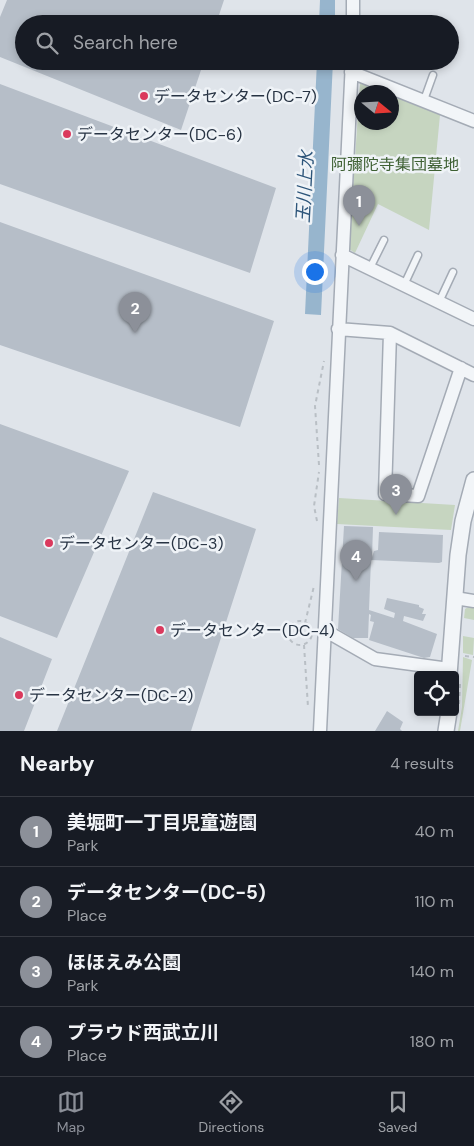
<!DOCTYPE html>
<html lang="en">
<head>
<meta charset="utf-8">
<style>
	body { margin:0; font-family:"DM Sans","Noto Sans JP",sans-serif; background:#242831; color:#f1f3f6 }
	.controls { position:absolute; right:15px; bottom:15px; display:grid; overflow:hidden; border-radius:5px; box-shadow:0 2px 8px #0003 }
	.controls button { width:45px; height:45px; display:grid; place-items:center; padding:0; border:0; border-bottom:1px solid #363941; background:#171b24; color:#f1f3f6; font:25px sans-serif }
	.compass { position:absolute; left:354px; top:85px; width:45px; height:45px; border-radius:50%; background:#171b24; box-shadow:0 2px 8px #0003; rotate:108deg }
	.you { position:absolute; left:314px; top:271px; width:18px; height:18px; margin:-12px; border:4px solid #fff; border-radius:50%; background:#1a73e8; box-shadow:0 0 0 8px #1a73e833 }
	.badge { display:grid; place-items:center; width:32px; height:32px; border-radius:50%; background:#8c9099; color:#fff; font-size:16px; font-weight:700 }
	.pin { position:absolute; translate:-50% -41px; filter:drop-shadow(0 1px 2px #0008) }
	.pin::after { content:''; position:absolute; top:26px; width:18px; height:15px; background:inherit; clip-path:polygon(0 0,100% 0,50% 100%) }
	.list { margin:0; padding:0; list-style:none }
	h2 { display:flex; justify-content:space-between; align-items:center; height:65px; margin:0; padding:0 20px; font-size:21px }
	h2 small { font-size:16px; font-weight:400; color:#9ea1a6 }
	.list li { display:grid; grid-template-columns:32px 1fr auto; gap:15px; align-items:center; box-sizing:border-box; height:70px; padding:0 20px; border-top:1px solid #363941 }
	.list b { display:block; font-size:19px; white-space:nowrap }
	.list p { margin:0; font-size:16px; white-space:nowrap; color:#9ea1a6 }
	.list em { font-size:16px; font-style:normal; color:#9ea1a6 }
	.icon { flex:none; width:28px; height:28px; fill:none; stroke:currentColor; stroke-width:2; stroke-linecap:round; stroke-linejoin:round }
	.map { position:relative; flex:none; width:474px; height:731px; overflow:hidden }
	.search { position:absolute; background:#171b24; box-shadow:0 2px 8px #0003; left:15px; right:15px; top:15px; height:55px; display:flex; align-items:center; gap:12px; box-sizing:border-box; padding:0 18px; border-radius:28px; color:#9ea1a6; font-size:19px }
	.sheet { height:345px; background:#171b24 }
	nav { display:flex; justify-content:space-around; align-items:center; box-sizing:border-box; height:70px; border-top:1px solid #363941; background:#171b24; font-size:14px; color:#9ea1a6 }
	nav a { display:grid; justify-items:center; gap:2px }
	nav .on { color:#8c9099 }
	.map>svg:first-child { display:block }
</style>
</head>
<body>
<div class="map">
<svg width="474" height="731" viewBox="0 0 474 731">
	<rect width="100%" height="100%" fill="#dfe4ea"/>
	<!-- green -->
	<path fill="#c6d5c0" d="M360,83l24,9h-22v30h30v-26l48,19 -11,115 -51,-26 -23,49 -6,-4z
		M339,498l116,7 -4,25 -114,-6z
		M470,606l4,1v13l-10,-2 1,-9z
		M463,636l11,2 -1,17 -10,-2z
		M463,657l9,3 -12,71h-2l4,-24z"/>
	<!-- water -->
	<path fill="#97b5cd" d="M320,0h15v24h-16z
		M317,61h16l-12,254 -16,-1z"/>
	<!-- building -->
	<path fill="#b6bec8" d="M7,0h217l-8,24h-192v37h180l-23,69 -181,-73v-40z
		M0,84l276,104 -26,85 -250,-89z
		M0,222l274,99 -34,106 -240,-82z
		M0,424l129,47 -72,167 -57,-22z
		M153,492l103,37 -65,202h-134z
		M344,526l29,1 -1,30 2,-6 4,-1 1,-18 64,3 -1,27 -3,1 -68,-3 -2,50 25,8 1,-5 -11,-4 3,-11 32,7v2l5,2 -2,5h4l-3,7 -19,-5 -1,5 34,13 -7,23 -6,1 -55,-18 5,-18 -4,-1 1,-6 -2,-1 -1,24h-15l-15,-9z
		M0,637l52,22 -28,72h-24z
		M387,711l16,11 -3,7 2,2h-27z"/>
	<g fill="none" stroke-linecap="round" stroke-linejoin="round">
		<!-- service casing -->
		<g stroke="#a4abb5" stroke-width="9">
			<path id="service" d="M424,100l9,-25
				M370,268l14,-28
				M404,285l14,-30
				M439,302l14,-30"/>
		</g>
		<!-- minor casing -->
		<g stroke="#a4abb5" stroke-width="15">
			<path id="minor" d="M353,24v-24
				M351,72l123,49
				M342,255l132,64
				M338,329l52,4 84,42
				M390,333l-5,161 33,2 43,-128
				M455,598l19,3
				M326,631l49,28 74,10
				M320,731l32,-670"/>
		</g>
		<!-- tertiary casing -->
		<g stroke="#a4abb5" stroke-width="18">
			<path id="tertiary" d="M449,675l9,-120 5,-34 11,-41
				M446,731l3,-19"/>
		</g>
		<!-- path -->
		<path stroke="#b9bfc5" stroke-width="2" stroke-dasharray="4 4" stroke-linecap="butt" d="M319,465l-4,-59 9,-45
			M317,521l-3,-15 5,-34
			M288 633a12 12 0 1 1 24 0a12 12 0 1 1-24 0Z
			M305,623l9,-37
			M304,645l4,62
			M465,656l9,1
			M459,704l1,-20"/>
		<!-- service -->
		<use href="#service" stroke="#f2f5f8" stroke-width="6"/>
		<!-- minor -->
		<use href="#minor" stroke="#f2f5f8" stroke-width="12"/>
		<!-- tertiary -->
		<use href="#tertiary" stroke="#f2f5f8" stroke-width="15"/>
	</g>
	<!-- markers -->
	<g fill="#da395d" stroke="#eff3f7" stroke-width="2">
		<circle cx="144" cy="96" r="5"/>
		<circle cx="67" cy="134" r="5"/>
		<circle cx="49" cy="543" r="5"/>
		<circle cx="160" cy="630" r="5"/>
		<circle cx="19" cy="695" r="5"/>
	</g>
	<g text-anchor="middle" dominant-baseline="central" stroke-width="5" stroke-linejoin="round" paint-order="stroke">
		<!-- poi labels -->
		<g font-size="16" fill="#273343" stroke="#eff3f7" text-anchor="start">
			<text x="154" y="96">データセンター(DC-7)</text>
			<text x="77" y="134">データセンター(DC-6)</text>
			<text x="59" y="543">データセンター(DC-3)</text>
			<text x="170" y="630">データセンター(DC-4)</text>
			<text x="29" y="695">データセンター(DC-2)</text>
		</g>
		<!-- park labels -->
		<g font-size="16" fill="#3e6033" stroke="#eff3f7">
			<text x="395" y="164">阿彌陀寺集団墓地</text>
		</g>
		<!-- water labels -->
		<g font-size="18" font-style="italic" fill="#2d557a" stroke="#eff3f7">
			<text transform="translate(305 187) rotate(-87)">玉川上水</text>
		</g>
	</g>
</svg>
<div class="controls">
<button><svg class="icon" aria-label="locate" viewBox="0 0 24 24"><circle cx="12" cy="12" r="6"/><path d="M12 2v4M12 18v4M2 12h4M18 12h4"/></svg></button>
</div>
<svg class="compass" viewBox="-18 -18 36 36"><path d="M0-13l5 13h-10z" fill="#e53935"/><path d="M0 13l5-13h-10z" fill="#9ea1a6"/></svg>
<div class="you"></div>
<div class="pin badge" style="left:359px;top:226px">1</div>
<div class="pin badge" style="left:135px;top:333px">2</div>
<div class="pin badge" style="left:396px;top:515px">3</div>
<div class="pin badge" style="left:356px;top:581px">4</div>
<div class="search"><svg class="icon" aria-label="search" viewBox="0 0 24 24"><circle cx="10" cy="10" r="6"/><path d="M15 15l6 6"/></svg>Search here</div>
</div>
<section class="sheet">
<h2>Nearby<small>4 results</small></h2>
<ul class="list">
<li><span class="badge">1</span><div><b>美堀町一丁目児童遊園</b><p>Park</p></div><em>40 m</em></li>
<li><span class="badge">2</span><div><b>データセンター(DC-5)</b><p>Place</p></div><em>110 m</em></li>
<li><span class="badge">3</span><div><b>ほほえみ公園</b><p>Park</p></div><em>140 m</em></li>
<li><span class="badge">4</span><div><b>プラウド西武立川</b><p>Place</p></div><em>180 m</em></li>
</ul>
</section>
<nav>
<a class="on"><svg class="icon" aria-label="map" viewBox="0 0 24 24"><path d="M3 6l6-2 6 2 6-2v14l-6 2-6-2-6 2zM9 4v14M15 6v14"/></svg>Map</a>
<a><svg class="icon" aria-label="directions" viewBox="0 0 24 24"><path d="M12 3l9 9-9 9-9-9zM9 14v-3h6M13 9l2 2-2 2"/></svg>Directions</a>
<a><svg class="icon" aria-label="saved" viewBox="0 0 24 24"><path d="M7 4h10v16l-5-4-5 4z"/></svg>Saved</a>
</nav>
</body>
</html>
